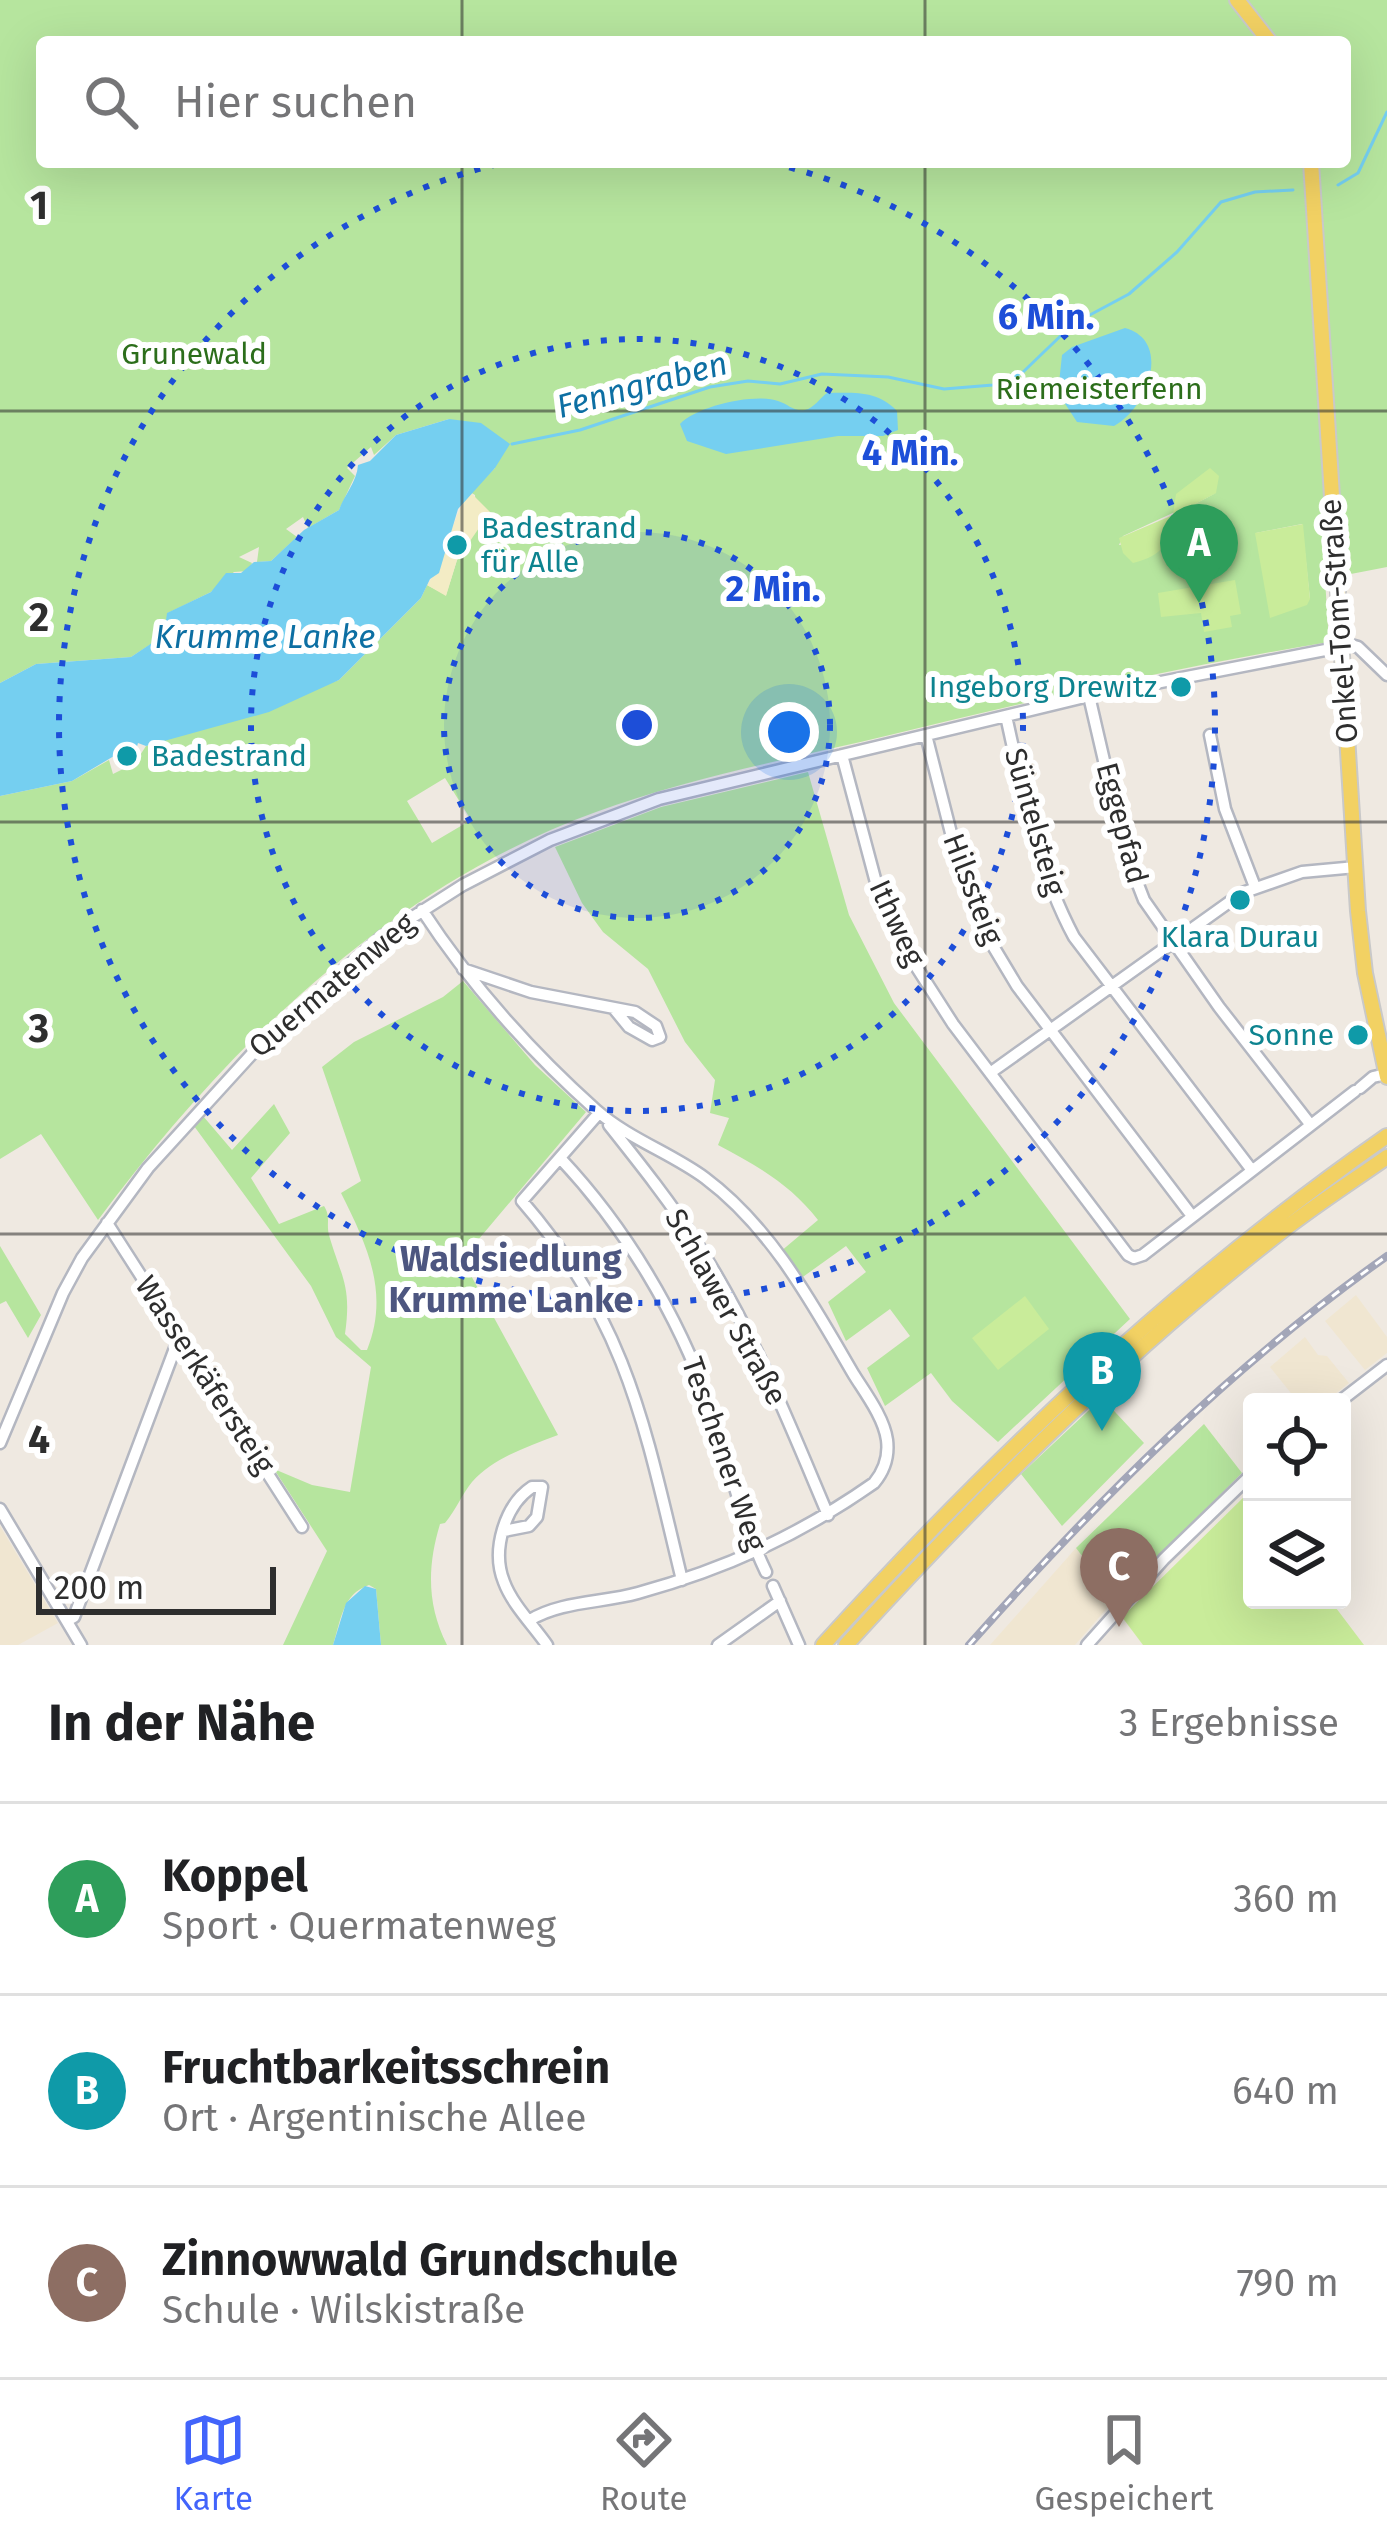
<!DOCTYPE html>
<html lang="de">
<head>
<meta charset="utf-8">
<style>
	body { margin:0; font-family:"Fira Sans",sans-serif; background:#f2f2f2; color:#202124 }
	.controls { position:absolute; right:36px; bottom:36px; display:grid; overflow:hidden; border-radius:12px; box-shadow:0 12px 48px #0002 }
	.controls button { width:108px; height:108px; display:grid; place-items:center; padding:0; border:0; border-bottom:3px solid #e0e0e0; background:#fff; color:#202124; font:60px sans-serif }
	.scale { position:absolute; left:36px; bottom:30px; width:240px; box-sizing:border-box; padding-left:12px; border:6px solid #2e2e2e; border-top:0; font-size:33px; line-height:42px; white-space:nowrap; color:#2e2e2e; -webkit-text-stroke:9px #fff; paint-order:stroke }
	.you { position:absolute; left:789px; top:732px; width:42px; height:42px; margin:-30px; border:9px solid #fff; border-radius:50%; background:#1a73e8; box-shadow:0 0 0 18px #1a73e833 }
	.badge { display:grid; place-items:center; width:78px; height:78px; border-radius:50%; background:#4264fb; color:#fff; font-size:39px; font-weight:700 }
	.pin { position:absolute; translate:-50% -99px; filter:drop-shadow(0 3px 6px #0008) }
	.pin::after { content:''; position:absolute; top:63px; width:42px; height:36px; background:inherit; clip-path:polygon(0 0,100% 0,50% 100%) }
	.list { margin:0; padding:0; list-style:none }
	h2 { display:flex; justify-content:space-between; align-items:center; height:156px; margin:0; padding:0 48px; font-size:51px }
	h2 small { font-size:39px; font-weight:400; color:#757577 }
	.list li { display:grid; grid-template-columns:78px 1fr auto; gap:36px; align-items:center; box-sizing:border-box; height:192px; padding:0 48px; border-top:3px solid #e0e0e0 }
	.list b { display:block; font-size:45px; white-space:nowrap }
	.list p { margin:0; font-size:39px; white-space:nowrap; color:#757577 }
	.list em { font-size:39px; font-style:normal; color:#757577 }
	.icon { flex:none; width:66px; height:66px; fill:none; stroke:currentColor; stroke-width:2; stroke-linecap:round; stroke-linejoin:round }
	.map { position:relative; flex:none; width:1387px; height:1645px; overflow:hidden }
	.search { position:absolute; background:#fff; box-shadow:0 12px 48px #0002; left:36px; right:36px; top:36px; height:132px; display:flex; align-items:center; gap:30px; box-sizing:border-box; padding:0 42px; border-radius:12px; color:#757577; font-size:45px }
	.sheet { height:732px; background:#fff }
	nav { display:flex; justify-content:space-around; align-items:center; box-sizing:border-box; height:168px; border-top:3px solid #e0e0e0; background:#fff; font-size:33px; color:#757577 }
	nav a { display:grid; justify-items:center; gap:6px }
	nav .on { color:#4264fb }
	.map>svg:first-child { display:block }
</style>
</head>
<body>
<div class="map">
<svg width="1387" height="1645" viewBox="0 0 1387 1645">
	<rect width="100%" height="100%" fill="#efe9e1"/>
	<!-- education -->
	<path fill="#f0e6d1" d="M1356,1295l31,42v16l-22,17 -40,-49z
		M1305,1337l13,18 9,1 22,27 -24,19h-27l-28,-35z
		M0,1526l58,97 -40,22h-18z
		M1076,1548l39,51 -40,46h-85z"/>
	<!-- green -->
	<path fill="#b6e59e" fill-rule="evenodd" d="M0,0h1387v567l-62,12 4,63c-147,24 -291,57 -435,92 -100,24 -202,43 -298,78 -207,75 -369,235 -498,408l-57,-86 -41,25v-363l72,-15 37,-21 4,14 22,-11 11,-17 193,-66 82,-82 6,-13 19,10 11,-35 20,-32 -2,-33 -5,-3 25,-24 -46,-49 -53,16 -22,20 -3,-8 -24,21 8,8c-6,12 -10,22 -16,34l-31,18 -5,-11 -17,12 11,8 -26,24 -14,1 2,-15 -20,10 13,6 -4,8 -14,1 -23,20 -43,21 -3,22 -34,22 -95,7 -36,19zM42,42h1303v120h-1303zM1216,493l-33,17 -12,31 -52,4 4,-9zM1302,524l8,75 -54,-66zM445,778l26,42 -39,23 -25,-42z
		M808,772l41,143 45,88 236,316 -132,123 -46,-41 -21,-28 -46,33 -18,-38 43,-32 -20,-27 -44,32 -18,-39 38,-30 -20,-26 -46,33 -20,-27 38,-32c-27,-35 -60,-54 -100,-75l11,-27 -19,-5 5,-33 -30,-38 -37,-73 -45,-37 -21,-29 -27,-56 106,-40z
		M463,981l72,84 51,47 -124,147 96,176c-31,12 -63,22 -86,47 -10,12 -16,28 -27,41l-5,1c-13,43 -13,81 7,121h-66l-5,-56 -7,-4c-27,9 -28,36 -36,60h-50l44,-94 -53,-82 38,16 38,7 21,-125 -35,-30 -25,-51 -117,-160 9,-10 29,34 42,-46 16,29 -39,45 28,46 45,-18c7,11 2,17 5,29 12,42 23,50 16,99l16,16h6c23,-57 0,-105 -26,-157l20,-12 -39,-114 32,-25 89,-45z
		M0,1246l41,69 -13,23 -22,-37 -6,3z
		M1138,1337l4,4 -154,145 -121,126 -4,-4 121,-126z
		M1102,1398l42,45 -82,83 -41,-52z
		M1204,1424l38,49 -127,126 -39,-51z"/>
	<!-- sand -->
	<path fill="#f3ecc5" d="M470,492l20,20 -33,48 -11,36 -19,-11c23,-30 21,-63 43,-93z"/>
	<!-- pitch -->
	<path fill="#c9ec9a" d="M1210,468l9,8 -3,17 -32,17c-11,28 -20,46 -51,53l-10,-10 -4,-15 54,-23 3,-21z
		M1303,524l7,75 -3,6 -37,13 -15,-85z
		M1235,580l6,34 -11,2 2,11 -28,5 -3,-19 -40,4 -3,-24z
		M1025,1296l24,33 -51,41 -26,-32z
		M1248,1493l4,4v103h78l34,45h-221l-21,-28z"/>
	<!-- water -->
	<path fill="#75cff0" d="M1125,328c48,13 22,81 -11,98l-37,-4 -19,-29 4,-38 10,-8z
		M827,393c27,0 50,-3 70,18l1,19 -15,6h-45l-112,18 -39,-13 -7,-17c17,-18 75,-31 98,-23 10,3 16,11 27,9 9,-2 15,-12 22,-17z
		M449,419l32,4 29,21 -15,24 -37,41 -19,64 -9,6 -9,19 -82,82 -70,32 -123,34 -8,-3 -2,7 -17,3 -47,28 -72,15v-113l36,-19 95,-7 33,-22 3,-22 44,-21 15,-19h15l13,-11 17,-1 33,-31 35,-20c5,-15 18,-28 19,-45l12,-4 26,-26z
		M365,1586l11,3 5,56h-48l13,-42z"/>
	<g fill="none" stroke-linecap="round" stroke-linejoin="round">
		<!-- stream -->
		<path stroke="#75cff0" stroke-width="3" d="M1338,185l20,-12 29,-61
			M512,444l68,-14 130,-43 38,-6 32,3 42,-10 66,3 56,12 49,-4 29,-12 51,-49 56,-30 48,-42 44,-50 34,-10 38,-2"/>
		<!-- minor casing -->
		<g stroke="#b4b7c1" stroke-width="15">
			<path id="minor" d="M1089,696l36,155 19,49 75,107 91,117
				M1006,716c17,76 31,152 68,221l177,232
				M926,735l38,149 23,52 30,50 175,230
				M1210,735l15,74 30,78
				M842,755l36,135 34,70 41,64 175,231 6,3 9,-3 212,-164
				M422,910c49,75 107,140 174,200 33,29 75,43 109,68 67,50 108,127 149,197 12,19 30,43 33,65 2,16 -3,31 -13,43 -74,52 -149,86 -236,110 -36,10 -77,8 -108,27
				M463,969l68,23 104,20 21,14 4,11 -8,3 -23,-13 -14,-17
				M990,1073l252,-180 60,-21 54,-5
				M1360,1088l13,-11 13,-3
				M599,1113l-77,88c106,122 123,227 160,379
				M609,1125c31,39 62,78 89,120 54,84 91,178 130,270
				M560,1158c65,69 118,157 149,246 20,56 31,114 57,168
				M107,1223l195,304
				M1339,1402l48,-37
				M0,1443l63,-150 19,-35 66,-90 123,-135 112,-97 80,-51 87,-45 109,-41 430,-103 262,-51 7,2 29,28
				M0,1509l81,136
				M504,1531l25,-5 8,-9 5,-30h-10c-27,18 -41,63 -28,95 8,22 29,43 43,63
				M773,1586l26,59
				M67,1621l7,-4 106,-282
				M718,1645l62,-44
				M1087,1645l77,-86 88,-85"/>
		</g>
		<!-- major casing -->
		<g stroke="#c9c9c9" stroke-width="18">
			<path id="major" d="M1237,0l33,42
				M1311,162l47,749 7,62 22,104
				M823,1645c171,-188 355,-363 564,-509
				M846,1645c131,-144 269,-283 422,-403 38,-31 79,-57 119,-85"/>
		</g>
		<!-- minor -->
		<use href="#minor" stroke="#fff" stroke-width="10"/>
		<!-- major -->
		<use href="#major" stroke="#f2d163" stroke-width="14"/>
		<!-- rail casing -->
		<g stroke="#a3a6b8" stroke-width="8">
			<path id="rail" d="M969,1645c127,-143 261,-278 418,-389"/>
		</g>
		<!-- rail -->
		<use href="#rail" stroke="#fff" stroke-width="3" stroke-dasharray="9" stroke-linecap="butt"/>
	</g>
	<!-- grid -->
	<path fill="none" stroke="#2e2e2e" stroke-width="3" stroke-opacity="0.55" d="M462,0v42M925,0v42M462,162v1483M925,162v1483M0,411h1387M0,822h1387M0,1234h1387"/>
	<!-- distance rings -->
	<circle cx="637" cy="725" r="193" fill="#1d4ed8" fill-opacity=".12"/>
	<g fill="none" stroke="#1d4ed8" stroke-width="6" stroke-dasharray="6 12">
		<circle cx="637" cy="725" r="193"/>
		<circle cx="637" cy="725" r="386"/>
		<path d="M772 163A578 578 0 1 1 502 163"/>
	</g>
	<!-- markers -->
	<g fill="#0f9aa8" stroke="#fff" stroke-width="4.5">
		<circle cx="457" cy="545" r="12"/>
		<circle cx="1181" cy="687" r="12"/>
		<circle cx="127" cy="756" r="12"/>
		<circle cx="1240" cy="900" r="12"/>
		<circle cx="1358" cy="1035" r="12"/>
	</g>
	<g text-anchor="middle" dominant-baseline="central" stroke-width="12" stroke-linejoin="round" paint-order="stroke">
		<!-- park labels -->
		<g font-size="30" fill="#2c6e1b" stroke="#fff">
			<text x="194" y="354">Grunewald</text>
			<text x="1099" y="389">Riemeisterfenn</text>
		</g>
		<!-- culture labels -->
		<g font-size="30" fill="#0d838f" stroke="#fff" text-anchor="start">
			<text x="481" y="528">Badestrand<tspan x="481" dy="34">für Alle</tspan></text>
			<text x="1157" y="687" text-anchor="end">Ingeborg Drewitz</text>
			<text x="151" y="756">Badestrand</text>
			<text x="1240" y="937" text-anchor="middle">Klara Durau</text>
			<text x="1334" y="1035" text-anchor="end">Sonne</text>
		</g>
		<!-- street labels -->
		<g font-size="30" fill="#2e2e2e" stroke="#fff">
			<text transform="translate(1339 621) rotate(-94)">Onkel-Tom-Straße</text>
			<text transform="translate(1035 822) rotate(74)">Süntelsteig</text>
			<text transform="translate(1122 823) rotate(75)">Eggepfad</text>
			<text transform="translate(973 889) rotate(69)">Hilssteig</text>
			<text transform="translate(897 923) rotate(65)">Ithweg</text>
			<text transform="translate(332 985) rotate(-40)">Quermatenweg</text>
			<text transform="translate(726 1307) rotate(61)">Schlawer Straße</text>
			<text transform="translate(205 1375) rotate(57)">Wasserkäfersteig</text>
			<text transform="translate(724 1454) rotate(71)">Teschener Weg</text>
		</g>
		<!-- water labels -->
		<g font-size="33" font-style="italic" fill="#0d6fa3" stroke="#fff">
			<text transform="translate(642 385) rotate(-15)">Fenngraben</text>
			<text x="265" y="637">Krumme Lanke</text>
		</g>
		<!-- quarter labels -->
		<g font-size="36" font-weight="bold" fill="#4d5680" stroke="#fff">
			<text x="511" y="1259">Waldsiedlung<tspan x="511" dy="41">Krumme Lanke</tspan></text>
		</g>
	</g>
	<g font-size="39" text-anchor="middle" font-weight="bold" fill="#2e2e2e" stroke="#fff" stroke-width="12" stroke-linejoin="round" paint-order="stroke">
		<text x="39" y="219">1</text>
		<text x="39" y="631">2</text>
		<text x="39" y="1042">3</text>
		<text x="39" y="1453">4</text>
	</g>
	<circle cx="637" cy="725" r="18" fill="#1d4ed8" stroke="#fff" stroke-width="6"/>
	<g font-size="36" text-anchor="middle" font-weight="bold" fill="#1d4ed8" stroke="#fff" stroke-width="12" stroke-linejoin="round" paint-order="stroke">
		<text x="1046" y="329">6 Min.</text>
		<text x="910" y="465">4 Min.</text>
		<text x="773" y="601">2 Min.</text>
	</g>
</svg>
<div class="controls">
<button><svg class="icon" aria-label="locate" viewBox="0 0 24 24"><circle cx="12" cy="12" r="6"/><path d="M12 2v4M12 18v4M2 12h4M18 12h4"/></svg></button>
<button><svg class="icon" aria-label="layers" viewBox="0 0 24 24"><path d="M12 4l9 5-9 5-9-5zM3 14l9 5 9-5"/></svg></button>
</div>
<div class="scale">200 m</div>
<div class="you"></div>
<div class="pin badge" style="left:1199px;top:603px;background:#2e9e5b">A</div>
<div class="pin badge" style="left:1102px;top:1431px;background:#0f9aa8">B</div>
<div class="pin badge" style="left:1119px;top:1627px;background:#8d6e63">C</div>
<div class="search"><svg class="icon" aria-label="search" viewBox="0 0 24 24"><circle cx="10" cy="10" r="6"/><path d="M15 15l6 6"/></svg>Hier suchen</div>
</div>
<section class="sheet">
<h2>In der Nähe<small>3 Ergebnisse</small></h2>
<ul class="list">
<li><span class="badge" style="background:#2e9e5b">A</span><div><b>Koppel</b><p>Sport · Quermatenweg</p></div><em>360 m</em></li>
<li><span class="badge" style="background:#0f9aa8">B</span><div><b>Fruchtbarkeitsschrein</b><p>Ort · Argentinische Allee</p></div><em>640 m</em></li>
<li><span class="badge" style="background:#8d6e63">C</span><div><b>Zinnowwald Grundschule</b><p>Schule · Wilskistraße</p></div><em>790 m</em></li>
</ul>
</section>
<nav>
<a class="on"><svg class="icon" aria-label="map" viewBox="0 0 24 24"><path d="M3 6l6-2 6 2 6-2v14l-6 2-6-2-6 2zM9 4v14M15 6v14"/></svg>Karte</a>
<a><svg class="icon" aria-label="directions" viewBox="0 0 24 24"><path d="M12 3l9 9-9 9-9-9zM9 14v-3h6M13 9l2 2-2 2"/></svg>Route</a>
<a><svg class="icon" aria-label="saved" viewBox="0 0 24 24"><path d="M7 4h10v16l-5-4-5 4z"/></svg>Gespeichert</a>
</nav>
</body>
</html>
